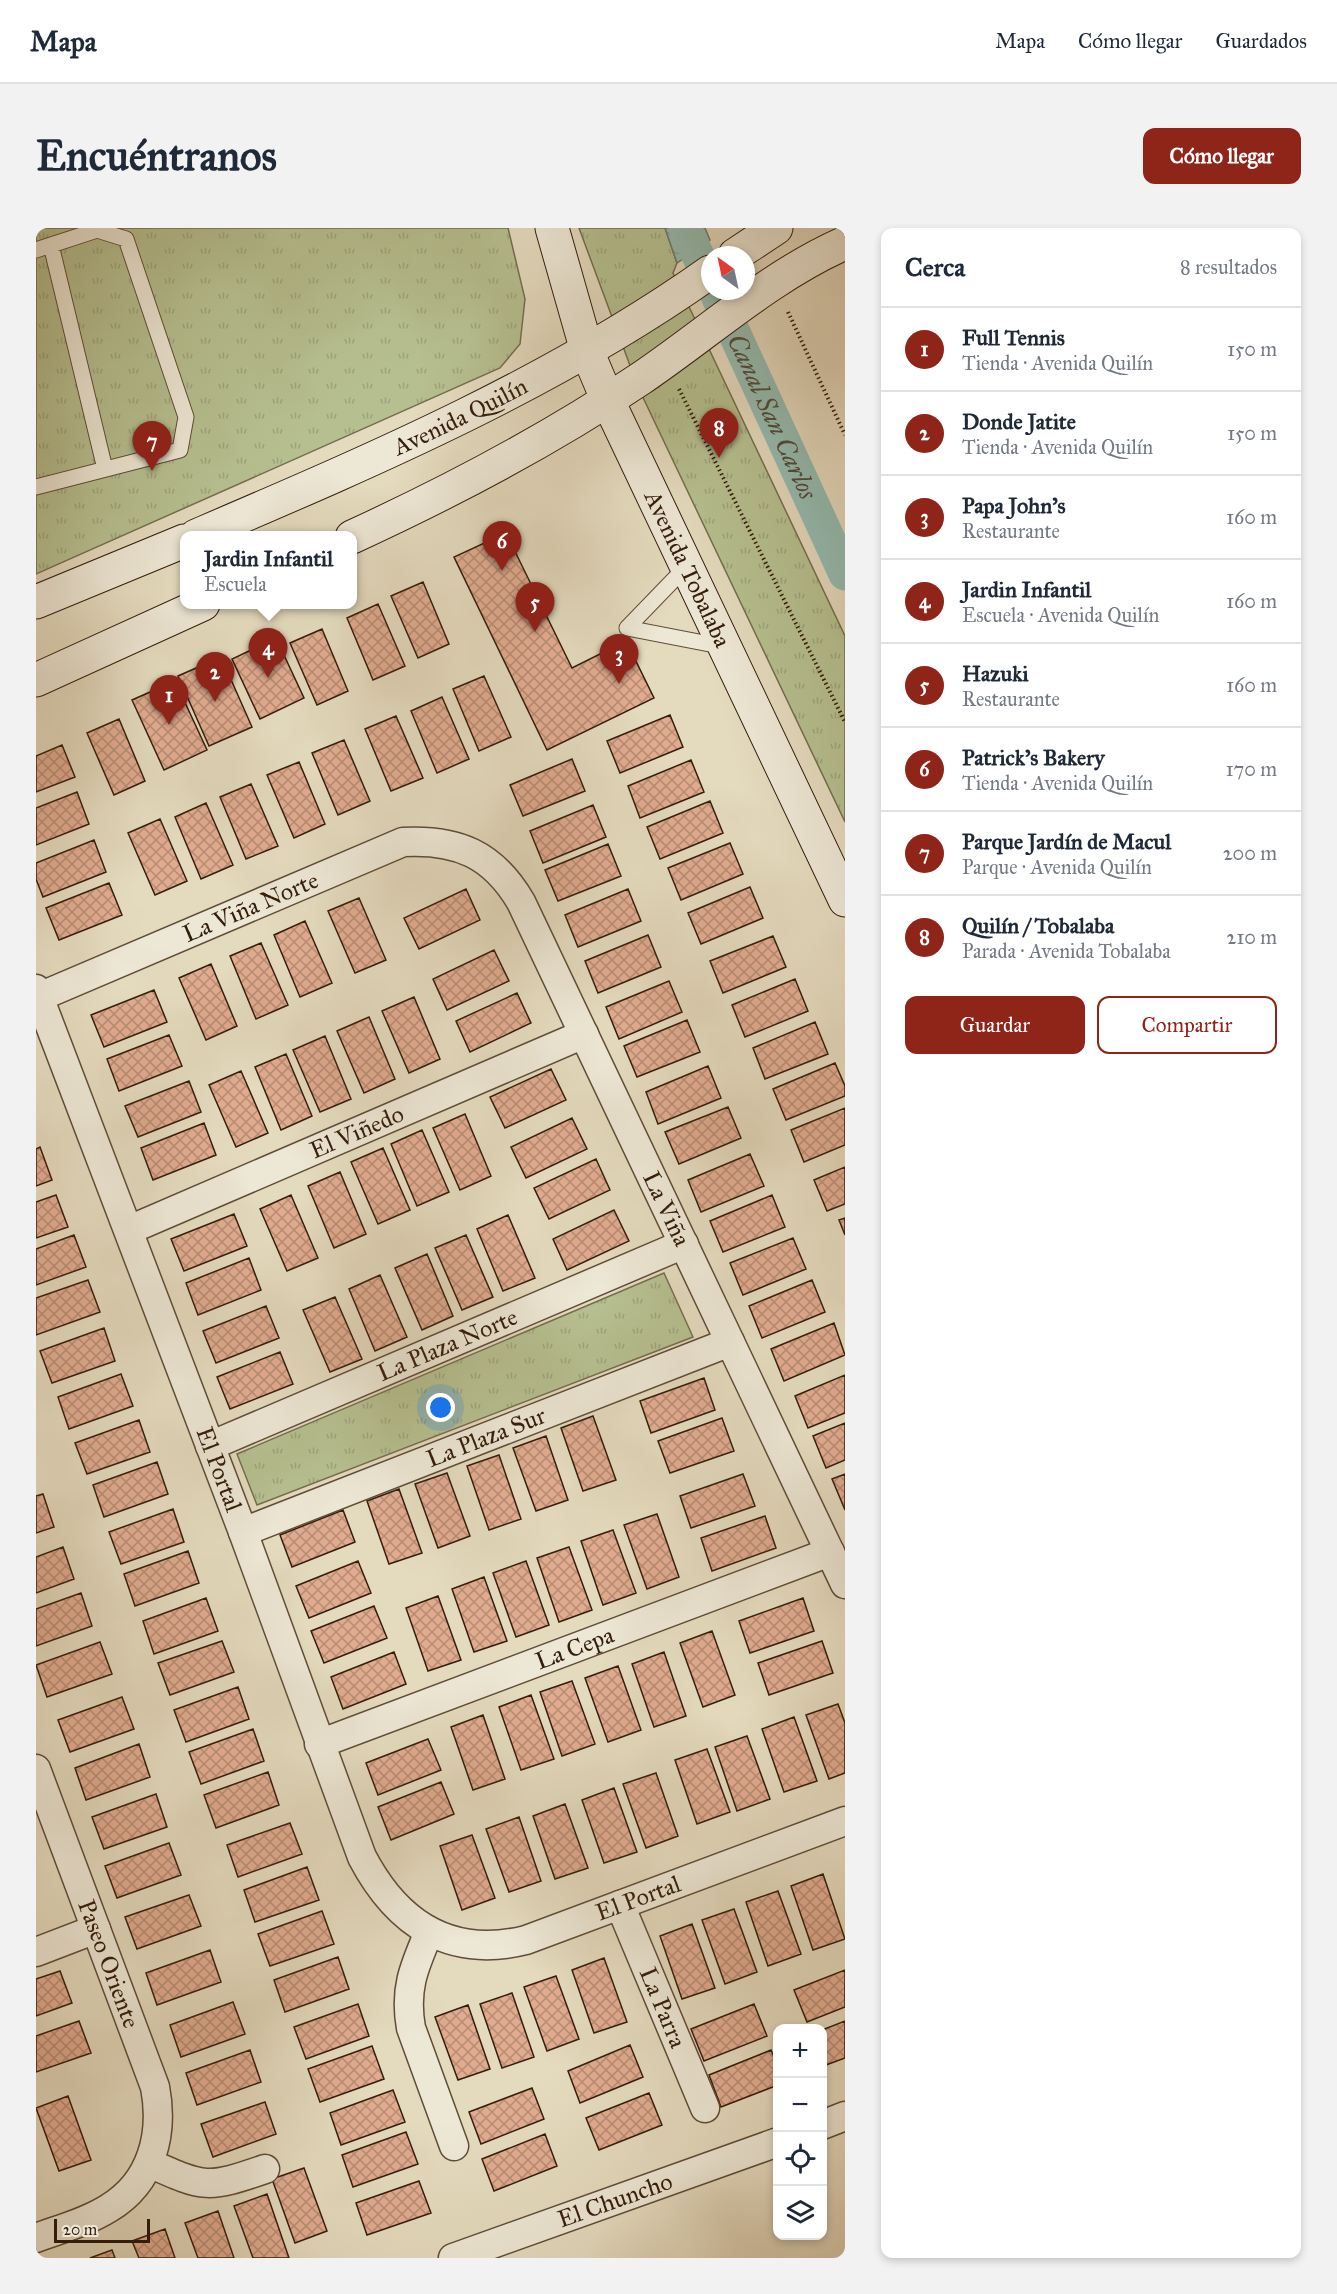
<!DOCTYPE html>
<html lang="es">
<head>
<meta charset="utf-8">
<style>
	body { margin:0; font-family:"IM FELL Great Primer",serif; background:#f2f2f3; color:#1f2937 }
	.controls { position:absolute; right:18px; bottom:18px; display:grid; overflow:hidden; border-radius:12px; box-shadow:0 3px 9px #0003 }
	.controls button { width:54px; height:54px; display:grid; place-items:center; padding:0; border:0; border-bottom:2px solid #e0e1e3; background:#fff; color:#1f2937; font:30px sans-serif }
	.compass { position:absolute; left:665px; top:18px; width:54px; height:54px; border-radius:50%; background:#fff; box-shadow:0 3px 9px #0003; rotate:327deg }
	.scale { position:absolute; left:18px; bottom:15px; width:96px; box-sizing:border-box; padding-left:6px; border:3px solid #341d0b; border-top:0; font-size:16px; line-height:21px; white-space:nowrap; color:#341d0b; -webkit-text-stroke:4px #ede7d5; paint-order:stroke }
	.you { position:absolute; left:405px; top:1180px; width:21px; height:21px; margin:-15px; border:4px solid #fff; border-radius:50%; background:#1a73e8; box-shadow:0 0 0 9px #1a73e833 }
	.badge { display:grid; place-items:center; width:39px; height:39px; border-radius:50%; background:#8f2418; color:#fff; font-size:20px; font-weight:700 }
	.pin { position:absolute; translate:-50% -50px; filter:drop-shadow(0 2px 3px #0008) }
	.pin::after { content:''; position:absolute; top:32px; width:21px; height:18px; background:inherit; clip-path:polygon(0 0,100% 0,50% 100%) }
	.popup { position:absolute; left:144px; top:303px; width:177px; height:78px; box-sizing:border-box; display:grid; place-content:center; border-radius:12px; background:#fff; filter:drop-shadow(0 2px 4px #0005); font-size:20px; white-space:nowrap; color:#747a83 }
	.popup b { font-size:22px; color:#1f2937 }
	.popup::after { content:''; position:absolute; left:50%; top:100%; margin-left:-12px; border:12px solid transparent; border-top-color:#fff }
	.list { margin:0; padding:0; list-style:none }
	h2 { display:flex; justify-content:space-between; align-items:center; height:78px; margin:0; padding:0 24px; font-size:26px }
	h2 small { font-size:20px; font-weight:400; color:#747a83 }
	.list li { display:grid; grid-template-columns:39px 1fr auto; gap:18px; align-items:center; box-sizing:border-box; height:84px; padding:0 24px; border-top:2px solid #e0e1e3 }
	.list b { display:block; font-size:22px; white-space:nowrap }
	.list p { margin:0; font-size:20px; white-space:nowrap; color:#747a83 }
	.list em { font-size:20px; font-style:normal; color:#747a83 }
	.actions { display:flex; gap:12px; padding:18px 24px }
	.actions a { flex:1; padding:14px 0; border:2px solid #8f2418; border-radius:12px; text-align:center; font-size:21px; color:#8f2418 }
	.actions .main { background:#8f2418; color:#fff }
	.icon { flex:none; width:33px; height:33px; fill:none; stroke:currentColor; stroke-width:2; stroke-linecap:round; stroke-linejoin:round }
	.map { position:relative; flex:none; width:809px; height:2030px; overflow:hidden; border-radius:12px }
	header { display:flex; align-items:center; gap:36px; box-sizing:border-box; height:84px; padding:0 30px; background:#fff; border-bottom:2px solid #e0e1e3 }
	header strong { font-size:28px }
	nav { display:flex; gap:33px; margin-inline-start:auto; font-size:21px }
	.intro { display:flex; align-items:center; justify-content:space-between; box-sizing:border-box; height:144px; padding:0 36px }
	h1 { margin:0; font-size:42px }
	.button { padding:15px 27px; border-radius:12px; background:#8f2418; color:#fff; font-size:21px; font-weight:700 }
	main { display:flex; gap:36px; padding:0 36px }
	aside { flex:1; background:#fff; border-radius:12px; box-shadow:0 3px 9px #0003 }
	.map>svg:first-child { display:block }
</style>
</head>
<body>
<header>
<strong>Mapa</strong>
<nav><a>Mapa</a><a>Cómo llegar</a><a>Guardados</a></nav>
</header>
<div class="intro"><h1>Encuéntranos</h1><a class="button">Cómo llegar</a></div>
<main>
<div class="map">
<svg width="809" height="2030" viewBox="0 0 809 2030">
	<defs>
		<pattern id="park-tufts" width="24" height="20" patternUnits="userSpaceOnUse" patternTransform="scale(1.5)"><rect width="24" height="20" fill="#b6bf90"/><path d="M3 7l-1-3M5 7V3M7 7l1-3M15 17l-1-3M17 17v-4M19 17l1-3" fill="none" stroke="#9da47b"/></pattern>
		<pattern id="water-waves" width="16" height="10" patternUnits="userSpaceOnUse" patternTransform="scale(1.5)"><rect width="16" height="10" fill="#95bbb0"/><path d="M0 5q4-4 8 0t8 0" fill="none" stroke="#81a096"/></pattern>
		<pattern id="building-cross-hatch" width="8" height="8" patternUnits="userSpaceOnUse" patternTransform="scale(1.5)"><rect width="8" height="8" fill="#e1ab90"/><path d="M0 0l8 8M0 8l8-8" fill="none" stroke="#b78b74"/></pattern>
	</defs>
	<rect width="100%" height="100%" fill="#e4dabe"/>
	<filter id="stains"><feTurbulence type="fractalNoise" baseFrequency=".00333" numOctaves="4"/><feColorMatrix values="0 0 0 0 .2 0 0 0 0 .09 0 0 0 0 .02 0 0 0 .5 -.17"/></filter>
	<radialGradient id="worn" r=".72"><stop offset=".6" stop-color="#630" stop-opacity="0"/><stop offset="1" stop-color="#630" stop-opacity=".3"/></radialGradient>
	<!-- park -->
	<path fill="url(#park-tufts)" stroke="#756e4e" stroke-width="1.5" d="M0,0h472l17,71 -5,45 -20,24 -464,206z
		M543,0h86l12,35 -4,10 172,363v186l-207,-435z
		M628,1045l29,64 -436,168 -20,-51z"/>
	<!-- water -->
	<path fill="url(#water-waves)" stroke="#6e7c6e" stroke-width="1.5" d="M629,0h40l5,12 -33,23z"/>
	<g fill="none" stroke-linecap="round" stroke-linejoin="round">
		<!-- shore -->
		<path stroke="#646c5e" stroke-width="1.5" d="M635,0l8,22 3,2 19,-14 -1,-10"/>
		<!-- canal -->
		<g stroke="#95bbb0" stroke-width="33">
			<path d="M649,0l25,53"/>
			<path id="s1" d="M679,63l130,283"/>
		</g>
	</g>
	<!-- building -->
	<path fill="url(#building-cross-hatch)" stroke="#341d0b" stroke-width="1.5" d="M470,305l66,135 54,-27 28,57 -107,52 -93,-193z
		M387,354l26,62 -31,14 -27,-62z
		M342,376l27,62 -32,14 -26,-62z
		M286,401l26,62 -31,14 -27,-62z
		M240,410l28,60 -44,21 -28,-60z
		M185,429l31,70 -43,19 -31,-70z
		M448,448l27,61 -32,14 -26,-62z
		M139,453l32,69 -43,20 -32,-70z
		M406,469l27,62 -32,14 -26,-62z
		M634,487l13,32 -63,26 -13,-32z
		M360,488l27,62 -32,13 -26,-62z
		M83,491l26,62 -31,14 -27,-62z
		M308,512l26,61 -32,14 -26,-62z
		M26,517l13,32 -39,15v-36z
		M536,531l13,32 -62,25 -13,-31z
		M655,532l13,32 -64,26 -12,-32z
		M263,534l26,62 -31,14 -27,-63z
		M215,556l27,62 -32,13 -26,-62z
		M41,564l12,32 -53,21v-37z
		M674,573l13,32 -63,26 -13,-32z
		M170,575l27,62 -32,14 -26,-62z
		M557,577l13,32 -63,26 -13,-32z
		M124,591l27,62 -32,14 -27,-62z
		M58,612l12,32 -63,25 -7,-18v-16z
		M694,615l13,31 -62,26 -13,-32z
		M572,616l13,32 -63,25 -13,-31z
		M73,655l13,32 -63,25 -13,-32z
		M714,659l13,31 -62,26 -13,-31z
		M430,661l14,31 -61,29 -15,-31z
		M592,661l13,32 -63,26 -13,-32z
		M323,670l27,62 -31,13 -27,-62z
		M269,693l27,62 -32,14 -26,-62z
		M612,707l13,32 -63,26 -13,-32z
		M737,708l13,31 -63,26 -13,-32z
		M225,715l27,62 -32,14 -26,-63z
		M458,722l15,31 -62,29 -14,-31z
		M175,736l26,62 -31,14 -27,-62z
		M759,751l13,32 -63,26 -13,-32z
		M633,753l13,31 -63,27 -13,-32z
		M118,762l13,32 -63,25 -13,-32z
		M481,765l14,30 -61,29 -14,-31z
		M378,769l26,62 -31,14 -27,-62z
		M333,789l26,62 -31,14 -27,-62z
		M651,792l13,32 -63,25 -13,-31z
		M779,794l13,32 -63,25 -12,-31z
		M133,807l13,31 -63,25 -12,-32z
		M289,808l26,63 -31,13 -27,-62z
		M250,826l26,62 -31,14 -26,-63z
		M799,835l10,23v10l-59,24 -13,-31z
		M672,838l13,32 -63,26 -12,-32z
		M515,841l15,31 -61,28 -15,-31z
		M205,843l27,62 -32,14 -27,-62z
		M153,853l12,31 -63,25 -13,-31z
		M692,879l13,31 -62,26 -14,-32z
		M809,880v37l-41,17 -13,-32z
		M429,886l26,62 -31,14 -27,-62z
		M536,890l15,31 -61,29 -15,-31z
		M168,895l12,32 -63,25 -12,-32z
		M386,902l27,62 -32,14 -26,-62z
		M4,919l12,33 -16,6v-37z
		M347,920l27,62 -32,14 -27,-62z
		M714,926l14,32 -63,26 -13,-32z
		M560,931l14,31 -61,29 -15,-31z
		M809,939v37l-18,7 -13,-31z
		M304,944l26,62 -32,14 -26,-62z
		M20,967l12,32 -32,11v-36z
		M255,967l27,63 -31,13 -27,-62z
		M736,967l13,32 -62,25 -13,-31z
		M578,982l15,31 -62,29 -14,-31z
		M198,986l13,32 -63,25 -13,-32z
		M472,987l27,63 -32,13 -26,-62z
		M809,990v17l-6,-15z
		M38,1007l12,32 -50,18v-36z
		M430,1007l27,62 -31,13 -27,-62z
		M757,1010l13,31 -63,26 -13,-32z
		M391,1026l26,62 -31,14 -27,-62z
		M213,1030l12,32 -63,25 -12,-32z
		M344,1047l27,62 -32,14 -26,-62z
		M52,1052l12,32 -64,23v-37z
		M776,1052l13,32 -63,26 -13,-32z
		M299,1069l27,62 -32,13 -27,-62z
		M230,1078l13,32 -63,25 -13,-32z
		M798,1095l11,32 -61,26 -13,-32z
		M68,1100l11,33 -63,22 -12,-32z
		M244,1124l13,32 -63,25 -13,-32z
		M85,1146l12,32 -64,23 -11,-32z
		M809,1147v38l-37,15 -13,-32z
		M668,1150l11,32 -64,23 -11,-32z
		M557,1188l23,64 -33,11 -22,-63z
		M686,1190l12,33 -64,22 -12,-32z
		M103,1192l11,32 -63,22 -12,-31z
		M809,1195v37l-19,8 -13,-32z
		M510,1208l22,64 -32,11 -23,-63z
		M463,1227l22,64 -32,11 -22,-64z
		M121,1234l11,32 -64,23 -11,-32z
		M411,1245l23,63 -32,12 -23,-64z
		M707,1246l12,32 -64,22 -11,-32z
		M809,1246v36l-13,-31z
		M363,1261l23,64 -33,11 -22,-63z
		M7,1266l11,33 -18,6v-37z
		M137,1281l11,33 -63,22 -12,-32z
		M307,1282l12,32 -63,25 -12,-32z
		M621,1286l22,63 -32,12 -23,-64z
		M729,1288l11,32 -64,23 -11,-33z
		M577,1302l23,63 -33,12 -22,-64z
		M27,1319l11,32 -38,14v-36z
		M533,1319l23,63 -33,12 -22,-64z
		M152,1323l11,32 -64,23 -11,-32z
		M322,1333l13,32 -62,25 -13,-32z
		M490,1333l23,64 -33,12 -23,-64z
		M448,1349l23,64 -33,11 -22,-63z
		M45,1365l11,33 -56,20v-37z
		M402,1368l23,64 -33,11 -22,-63z
		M170,1370l12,33 -64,23 -11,-33z
		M767,1370l11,33 -64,22 -11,-32z
		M338,1378l13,32 -63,25 -13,-32z
		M676,1403l23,64 -32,12 -23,-64z
		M186,1413l12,31 -64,23 -12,-32z
		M786,1413l11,32 -64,22 -11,-32z
		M64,1414l12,32 -65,23 -11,-32z
		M358,1424l12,32 -63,25 -12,-32z
		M628,1424l22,64 -32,11 -22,-63z
		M582,1438l23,64 -33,12 -23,-64z
		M536,1453l23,63 -33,12 -22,-64z
		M202,1459l11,32 -63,23 -12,-32z
		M495,1467l23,64 -33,11 -22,-63z
		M86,1469l12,32 -64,23 -12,-32z
		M802,1476l7,19v50l-16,6 -23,-64z
		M447,1487l22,64 -32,11 -22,-63z
		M758,1489l23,64 -33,11 -22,-63z
		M217,1501l11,32 -63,23 -12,-32z
		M711,1508l23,63 -33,12 -22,-64z
		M392,1511l13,31 -63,25 -12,-32z
		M103,1516l11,33 -64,23 -11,-32z
		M671,1521l23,63 -33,12 -22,-64z
		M232,1544l11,33 -63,23 -12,-33z
		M620,1545l22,63 -32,12 -23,-64z
		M405,1554l13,32 -63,26 -13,-33z
		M578,1560l23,64 -33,11 -22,-63z
		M120,1566l11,33 -63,22 -12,-32z
		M529,1576l23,64 -33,11 -22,-63z
		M483,1589l22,64 -32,11 -23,-63z
		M254,1595l12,31 -64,23 -11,-32z
		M436,1607l23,63 -33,12 -22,-64z
		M133,1615l12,32 -64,23 -12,-32z
		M271,1639l12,33 -64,22 -11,-32z
		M787,1646l22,65 -32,11 -22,-64z
		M742,1663l23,63 -33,12 -22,-64z
		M153,1667l12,31 -64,23 -12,-32z
		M698,1681l23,63 -32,12 -23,-64z
		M286,1683l12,33 -64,22 -12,-32z
		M656,1696l23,64 -33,11 -22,-63z
		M174,1722l11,32 -64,23 -11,-32z
		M302,1729l11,32 -64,23 -11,-32z
		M568,1730l23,64 -33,11 -22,-63z
		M809,1742v37l-38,15 -13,-32z
		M24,1743l12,32 -36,13v-37z
		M520,1748l23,63 -32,12 -23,-64z
		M476,1765l22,64 -32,11 -22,-64z
		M197,1774l12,32 -64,23 -11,-32z
		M322,1776l11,32 -63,23 -12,-32z
		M718,1776l13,32 -63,25 -13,-32z
		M432,1777l22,64 -32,11 -23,-63z
		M43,1793l12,32 -55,19v-36z
		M809,1793v37l-19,7 -4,-10v-25z
		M594,1817l13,32 -63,26 -12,-32z
		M336,1818l12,33 -64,23 -12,-33z
		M214,1822l11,32 -64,23 -11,-32z
		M735,1822l7,16v19l-57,22 -12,-32z
		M496,1860l12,31 -63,25 -12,-32z
		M357,1862l12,32 -64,23 -11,-32z
		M613,1865l13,32 -63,25 -13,-32z
		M32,1868l23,64 -32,11 -23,-63z
		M229,1874l11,32 -63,23 -12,-33z
		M370,1904l12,32 -65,23 -11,-32z
		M509,1906l12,32 -63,25 -12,-32z
		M268,1940l23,63 -32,12 -23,-64z
		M383,1953l12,32 -64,22 -11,-32z
		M231,1966l22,64h-36l-19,-52z
		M182,1983l16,47h-36l-13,-35z
		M129,2001l10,29h-36l-7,-17z
		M76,2022l3,8h-25z"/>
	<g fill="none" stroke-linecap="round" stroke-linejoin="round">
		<!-- service casing -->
		<g stroke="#604c38" stroke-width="17">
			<path id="service" d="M15,17l54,224
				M0,22l61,-20 29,9 60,178 -6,33 -144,37
				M591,400l98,19
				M591,400l59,-61"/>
		</g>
		<!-- minor casing -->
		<g stroke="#604c38" stroke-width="31">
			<g id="minor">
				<path id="s2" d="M0,761l207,543 119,325c35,67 88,102 164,83l319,-119"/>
				<path id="s3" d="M3,769l364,-155c54,-3 90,12 118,60l324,682"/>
				<path id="s4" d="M93,1002l455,-196"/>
				<path id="s5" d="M174,1218l474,-202"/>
				<path id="s6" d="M207,1304l487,-190"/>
				<path id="s7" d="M283,1516l511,-192"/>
				<path id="s8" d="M0,1541l119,318c9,47 -3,95 -46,121 -22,14 -49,21 -73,30"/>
				<path id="s9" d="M584,1677l85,203"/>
				<path d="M393,1704c-15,35 -25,57 -18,96l43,118"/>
				<path d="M0,1724l60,-23"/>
				<path d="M786,1897l23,-9"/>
				<path d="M113,1935c56,25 58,26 116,6"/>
				<path id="s10" d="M417,2030l325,-116"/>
			</g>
		</g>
		<!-- secondary casing -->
		<g stroke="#341d0b" stroke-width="35">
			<g id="secondary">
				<path id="s11" d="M516,0l35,123 21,50 237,499"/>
				<path d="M699,27l41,-27"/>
				<path id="s12" d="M160,308c177,-76 356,-152 514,-264"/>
				<path d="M316,309c100,-46 197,-97 288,-158 68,-46 130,-103 205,-136"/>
				<path d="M0,374l148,-61"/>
				<path d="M0,452l167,-76"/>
			</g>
		</g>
		<!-- path -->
		<path stroke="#341d0b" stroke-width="4" stroke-dasharray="1.5 3" stroke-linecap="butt" d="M752,84l57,123
			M643,161l166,333"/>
		<!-- service -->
		<use href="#service" stroke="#ede7d5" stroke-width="15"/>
		<!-- minor -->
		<use href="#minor" stroke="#ede7d5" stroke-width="28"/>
		<!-- secondary -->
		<use href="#secondary" stroke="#ede7d5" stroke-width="33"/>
	</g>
	<g text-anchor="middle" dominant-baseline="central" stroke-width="4.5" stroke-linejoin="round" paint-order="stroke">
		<!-- street labels -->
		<g font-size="24" fill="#341d0b" stroke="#ede7d5">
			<text stroke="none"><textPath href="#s12" startOffset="290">Avenida Quilín</textPath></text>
			<text stroke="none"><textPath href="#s11" startOffset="368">Avenida Tobalaba</textPath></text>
			<text stroke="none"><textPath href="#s3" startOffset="230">La Viña Norte</textPath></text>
			<text stroke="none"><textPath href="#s4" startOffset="248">El Viñedo</textPath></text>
			<text stroke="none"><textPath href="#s3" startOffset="876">La Viña</textPath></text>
			<text stroke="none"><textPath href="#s5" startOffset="258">La Plaza Norte</textPath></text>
			<text stroke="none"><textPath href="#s6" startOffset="261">La Plaza Sur</textPath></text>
			<text stroke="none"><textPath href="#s2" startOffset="514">El Portal</textPath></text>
			<text stroke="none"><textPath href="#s7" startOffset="273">La Cepa</textPath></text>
			<text stroke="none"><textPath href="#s2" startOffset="1248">El Portal</textPath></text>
			<text stroke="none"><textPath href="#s8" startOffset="208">Paseo Oriente</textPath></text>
			<text stroke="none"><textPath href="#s9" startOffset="111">La Parra</textPath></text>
			<text stroke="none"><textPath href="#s10" startOffset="172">El Chuncho</textPath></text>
		</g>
		<!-- water labels -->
		<g font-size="26" font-style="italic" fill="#514c3d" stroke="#ede7d5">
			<text stroke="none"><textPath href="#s1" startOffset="138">Canal San Carlos</textPath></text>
		</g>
	</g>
	<rect width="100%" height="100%" filter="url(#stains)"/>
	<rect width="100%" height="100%" fill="url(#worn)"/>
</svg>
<div class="controls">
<button>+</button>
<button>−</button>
<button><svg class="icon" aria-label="locate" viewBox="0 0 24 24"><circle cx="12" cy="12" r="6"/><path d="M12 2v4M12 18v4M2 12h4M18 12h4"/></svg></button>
<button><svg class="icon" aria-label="layers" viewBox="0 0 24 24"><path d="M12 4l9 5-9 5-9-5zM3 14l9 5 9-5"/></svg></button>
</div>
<svg class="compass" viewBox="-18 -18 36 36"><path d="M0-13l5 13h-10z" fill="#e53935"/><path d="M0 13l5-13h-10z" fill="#747a83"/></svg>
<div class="scale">20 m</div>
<div class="you"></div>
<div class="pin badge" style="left:133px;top:497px">1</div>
<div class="pin badge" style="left:179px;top:474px">2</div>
<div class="pin badge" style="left:583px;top:456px">3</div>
<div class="pin badge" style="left:232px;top:450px">4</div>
<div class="popup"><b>Jardin Infantil</b>Escuela</div>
<div class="pin badge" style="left:499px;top:404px">5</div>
<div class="pin badge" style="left:466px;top:343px">6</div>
<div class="pin badge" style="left:116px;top:243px">7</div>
<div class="pin badge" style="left:683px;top:230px">8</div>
</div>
<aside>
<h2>Cerca<small>8 resultados</small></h2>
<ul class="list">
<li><span class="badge">1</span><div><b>Full Tennis</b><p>Tienda · Avenida Quilín</p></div><em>150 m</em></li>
<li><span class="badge">2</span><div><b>Donde Jatite</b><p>Tienda · Avenida Quilín</p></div><em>150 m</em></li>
<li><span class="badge">3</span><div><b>Papa John's</b><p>Restaurante</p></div><em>160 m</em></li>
<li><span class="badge">4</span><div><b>Jardin Infantil</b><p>Escuela · Avenida Quilín</p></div><em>160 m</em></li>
<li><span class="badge">5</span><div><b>Hazuki</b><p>Restaurante</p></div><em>160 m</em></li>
<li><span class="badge">6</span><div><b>Patrick's Bakery</b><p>Tienda · Avenida Quilín</p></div><em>170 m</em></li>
<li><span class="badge">7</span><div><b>Parque Jardín de Macul</b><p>Parque · Avenida Quilín</p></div><em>200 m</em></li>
<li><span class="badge">8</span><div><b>Quilín / Tobalaba</b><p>Parada · Avenida Tobalaba</p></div><em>210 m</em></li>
</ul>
<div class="actions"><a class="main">Guardar</a><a>Compartir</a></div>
</aside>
</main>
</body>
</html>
